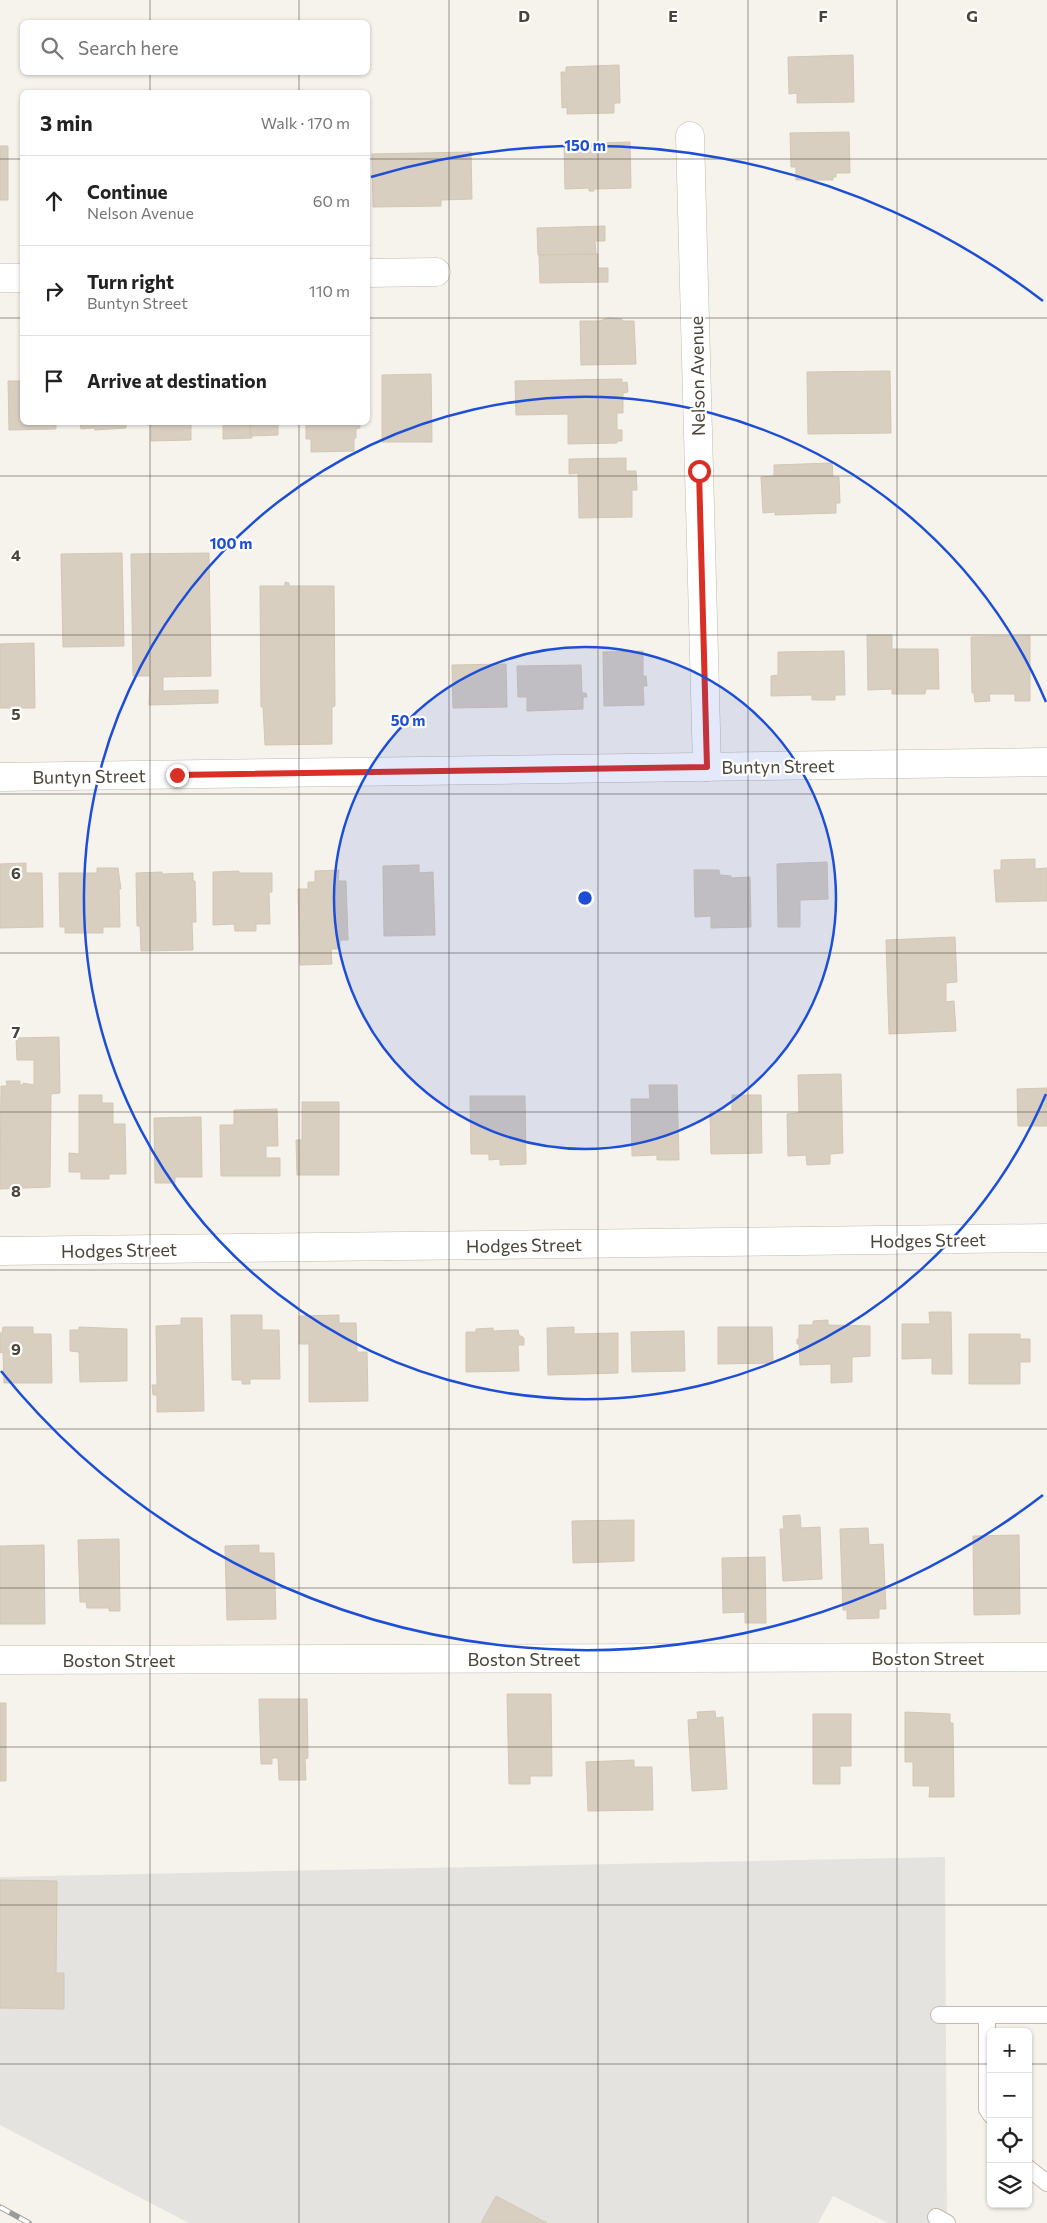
<!DOCTYPE html>
<html lang="en">
<head>
<meta charset="utf-8">
<style>
	body { margin:0; font-family:Commissioner,sans-serif; background:#f2f2f2; color:#222 }
	.controls { position:absolute; right:15px; bottom:15px; display:grid; overflow:hidden; border-radius:8px; box-shadow:0 1px 4px #0004 }
	.controls button { width:45px; height:45px; display:grid; place-items:center; padding:0; border:0; border-bottom:1px solid #e0e0e0; background:#fff; color:#222; font:25px sans-serif }
	.stop { position:absolute; width:15px; height:15px; margin:-11px; border:4px solid #d93025; border-radius:50%; background:#fff }
	.stop.end { background:#d93025; border-color:#fff; box-shadow:0 1px 5px #0008 }
	.list { margin:0; padding:0; list-style:none }
	h2 { display:flex; justify-content:space-between; align-items:center; height:65px; margin:0; padding:0 20px; font-size:21px }
	h2 small { font-size:16px; font-weight:400; color:#767676 }
	.list li { display:grid; grid-template-columns:32px 1fr auto; gap:15px; align-items:center; box-sizing:border-box; height:90px; padding:0 20px; border-top:1px solid #e0e0e0 }
	.list b { display:block; font-size:19px; white-space:nowrap }
	.list p { margin:0; font-size:16px; white-space:nowrap; color:#767676 }
	.list em { font-size:16px; font-style:normal; color:#767676 }
	.icon { flex:none; width:28px; height:28px; fill:none; stroke:currentColor; stroke-width:2; stroke-linecap:round; stroke-linejoin:round }
	.map { position:relative; flex:none; width:1047px; height:2223px; overflow:hidden }
	.search { position:absolute; background:#fff; box-shadow:0 1px 4px #0004; left:20px; top:20px; width:350px; height:55px; display:flex; align-items:center; gap:12px; box-sizing:border-box; padding:0 18px; border-radius:8px; color:#767676; font-size:19px }
	.panel { position:absolute; background:#fff; box-shadow:0 1px 4px #0004; left:20px; top:90px; width:350px; height:335px; border-radius:8px }
	.map>svg:first-child { display:block }
</style>
</head>
<body>
<div class="map">
<svg width="1047" height="2223" viewBox="0 0 1047 2223">
	<rect width="100%" height="100%" fill="#f6f3ec"/>
	<!-- parking -->
	<path fill="#e5e3e0" d="M945,1857l2,366h-59l-55,-27 -15,27h-629l-189,-98v-248z"/>
	<!-- building -->
	<path fill="#d8cfc1" stroke="#d3c7b4" d="M853,55l1,47 -57,1v-10l-8,1 -1,-37z
		M619,65l1,38h-6v10l-47,1v-7l-5,1 -1,-36h5v-5z
		M849,132l1,41h-14v4h-3v3h-37v-13h-5l-1,-34z
		M630,142l1,46 -37,1v2h-5v-3l-24,1 -1,-45z
		M0,146h8v54h-8z
		M471,152l1,47 -31,1v6l-68,1 -1,-53z
		M605,226v15h-10l1,13 -58,1 -1,-27z
		M598,254v14h10v14l-68,1 -1,-28z
		M608,318l14,1v2h12l2,43 -55,1 -1,-44h19z
		M890,371l1,62 -83,1 -1,-62z
		M431,374l1,68h-50v-67z
		M622,379v4l5,-1 1,10 -5,1v20h-6v17h5v11h-5v2l-49,1v-30l-52,1 -1,-34z
		M8,381h14v41h34v7l-47,1z
		M80,422h46v6l-31,2 -1,-2 -13,1z
		M151,422h40v18l-40,1z
		M223,422h27l2,16 -29,1z
		M250,422h28v13l-28,1z
		M306,422h54v6l-4,1v9h-2v13l-43,1v-13h-5z
		M626,458v13h10l1,19h-5v27l-53,1 -1,-45 -9,1v-15z
		M832,463l1,14h6l1,26h-4v10l-61,2v-3l-12,1 -2,-36 13,-1v-11z
		M122,553l2,93 -61,1 -2,-93z
		M209,553l2,123 -48,1v14l55,-1v13l-69,2 1,-29h-17l-2,-122z
		M285,582l4,1v3h45l1,120 -3,1v37l-67,1 -2,-38h-2l-1,-121h25z
		M867,635h25v14h46l1,40h-13l-1,5h-33v-5l-24,1z
		M1030,636v65h-15v-7h-26l1,7 -15,1 -1,-9h-2l-1,-56z
		M34,643l1,65h-35v-64z
		M643,651v25h3l1,10h-4l1,19 -40,1 -1,-54z
		M844,651l1,44h-10v5h-23v-5l-41,1v-20l7,-1v-23z
		M506,664l1,43 -54,1 -1,-43z
		M581,665l1,28h4l1,4h-4v12l-56,2v-14h-9l-1,-31z
		M1035,859v10l12,-1v33l-51,1 -2,-32h7v-10z
		M827,862l1,37 -28,1v27h-22l-1,-63z
		M26,863v10h16l1,54 -43,1v-64z
		M419,865v8l14,-1 2,63 -51,1 -1,-70z
		M97,868h21l3,21h-2l1,38h-17v6h-38v-6h-5l-1,-54h38z
		M339,870l-1,11h8l2,59h-8v9h-9l1,15 -32,1 -2,-76h10v-7h7v-11z
		M694,870h25l1,5 11,1v2l19,-1 1,50 -40,1v-12l-16,1z
		M239,871v2h33v19h-3l1,32h-14v7h-21l-1,-7 -21,1v-53z
		M162,872v2l31,-1v8h2l1,41h-4l1,28 -52,1 -1,-25h-3l-1,-53z
		M955,937l2,45 -11,1v19l8,-1 2,30 -67,3 -3,-94z
		M59,1037l1,56 -9,1 -1,93 -50,2 1,-103h6l-1,-5h14v4h3v-2l11,2v-25h-17l-1,-22z
		M841,1074l2,79 -13,1v10l-23,1 -1,-10 -18,1 -1,-42 12,-1 -1,-38z
		M649,1085h28l2,75h-22v-5l-25,1 -1,-57h19z
		M1047,1088v38h-29l-1,-37z
		M79,1095h23v8h11v21h12l1,50h-17v5h-28v-7h-12v-19l10,1z
		M732,1095h29l1,58 -51,1 -1,-42 22,-1z
		M470,1096h55l1,68 -26,1v-6l-11,1v-6h-18z
		M302,1102h37v73h-42l-1,-35h6z
		M277,1109l1,37h-12v12h14v18h-59l-1,-51h14v-15z
		M201,1117l1,60h-27v6h-20l-1,-65z
		M929,1312h22l1,62h-20v-16l-30,1v-35h28z
		M231,1315h31v15h17l1,49h-30v5h-8v-4h-10z
		M339,1315v8h17l1,29h10l1,49 -59,1v-58h-10v-28z
		M181,1318h21l2,93 -47,1v-17h-4l-1,-10h5l-1,-59 25,-1z
		M828,1320v5l42,1v30l-18,1v25l-21,1v-19l-31,1 -1,-21h-2v-5h2v-14h14v-4z
		M3,1327h30v7h18l1,49h-48l-1,-31 -3,1v-20h2z
		M79,1327l48,2v52l-47,1 -1,-30 -9,-1v-21h9z
		M574,1327v7l44,-1v40l-70,2 -1,-47z
		M718,1327h54l1,36 -55,1z
		M493,1328v3l25,-1 1,5 5,3v7h-6l1,26 -53,1v-40h10v-3z
		M684,1331l1,40 -53,1 -1,-40z
		M969,1334h51v5h10v23h-10v22h-51z
		M800,1515l1,13 19,-1 2,52 -39,2 -3,-52h4l-1,-13z
		M634,1520v41l-61,2 -1,-42z
		M868,1528l1,17 14,-1 3,65h-7v9l-32,1v-9h-4l-3,-81z
		M1019,1535l1,79 -46,1 -1,-79z
		M119,1539l1,72h-11v-3h-22l-1,-6h-6l-2,-62z
		M44,1545l1,79h-45v-78z
		M259,1545v8h15l2,66 -49,1 -2,-74z
		M765,1557l1,66h-21v-11l-22,1 -1,-55z
		M507,1694h44l1,82h-22v8h-21z
		M259,1699h48l1,59 -3,1 1,21h-27l-1,-22h-6v6h-11z
		M0,1703h6v78h-6z
		M715,1711l1,7 7,-1 4,72 -35,2 -4,-71 10,-1 -1,-7z
		M905,1712l45,2v9h3l1,74h-25l1,-11h-17v-24h-8z
		M813,1714h38v52h-11v18h-27z
		M634,1760v7h18l1,43 -65,1 -2,-49z
		M0,1880l57,1 -1,92h8v36l-64,-1z
		M496,2196l51,27h-66z"/>
	<g fill="none" stroke-linecap="round" stroke-linejoin="round">
		<!-- service casing -->
		<g stroke="#c2bbae" stroke-width="18">
			<path id="service" d="M939,2015h108
				M987,2015v94l4,6
				M1028,2168l19,15
				M936,2217l11,6"/>
		</g>
		<!-- minor casing -->
		<g stroke="#c2bbae" stroke-width="29">
			<path id="minor" d="M690,136l17,631
				M368,273l68,-1
				M0,278h22
				M0,1251l1047,-13
				M0,1660l1047,-3"/>
		</g>
		<!-- tertiary casing -->
		<g stroke="#c2bbae" stroke-width="29">
			<path id="tertiary" d="M0,777l1047,-15"/>
		</g>
		<!-- service -->
		<use href="#service" stroke="#fff" stroke-width="16"/>
		<!-- minor -->
		<use href="#minor" stroke="#fff" stroke-width="28"/>
		<!-- tertiary -->
		<use href="#tertiary" stroke="#fff" stroke-width="28"/>
		<!-- rail casing -->
		<g stroke="#9a9a9a" stroke-width="5.5">
			<path id="rail" d="M0,2207l29,16"/>
		</g>
		<!-- rail -->
		<use href="#rail" stroke="#fff" stroke-width="4" stroke-dasharray="11" stroke-linecap="butt"/>
	</g>
	<g fill="none" stroke-linecap="round" stroke-linejoin="round">
		<!-- route -->
		<path stroke="#d93025" stroke-width="6" d="M177,775l530,-8 -8,-296"/>
	</g>
	<!-- grid -->
	<path fill="none" stroke="#4b4439" stroke-width="1" stroke-opacity="0.55" d="M150,0v22M299,0v22M449,0v2223M598,0v2223M748,0v2223M897,0v2223M150,72v20M299,72v20M0,159h22M368,159h679M0,318h22M368,318h679M150,422v1801M299,422v1801M0,476h1047M0,635h1047M0,794h1047M0,953h1047M0,1112h1047M0,1270h1047M0,1429h1047M0,1588h1047M0,1747h1047M0,1905h1047M0,2064h991M1028,2064h19"/>
	<!-- distance rings -->
	<circle cx="585" cy="898" r="251" fill="#1d4ed8" fill-opacity=".12"/>
	<g fill="none" stroke="#1d4ed8" stroke-width="2.5">
		<circle cx="585" cy="898" r="251"/>
		<path d="M1046 1094A501 501 0 1 1 1046 702"/>
		<path d="M1043 1495A752 752 0 0 1 1 1371M371 177A752 752 0 0 1 1043 301"/>
	</g>
	<g text-anchor="middle" dominant-baseline="central" stroke-width="4.5" stroke-linejoin="round" paint-order="stroke">
		<!-- street labels -->
		<g font-size="18" fill="#4b4439" stroke="#fff">
			<text transform="translate(697 376) rotate(-91)">Nelson Avenue</text>
			<text transform="translate(778 766) rotate(-1)">Buntyn Street</text>
			<text transform="translate(89 776) rotate(-1)">Buntyn Street</text>
			<text transform="translate(928 1240) rotate(-1)">Hodges Street</text>
			<text transform="translate(524 1245) rotate(-1)">Hodges Street</text>
			<text transform="translate(119 1250) rotate(-1)">Hodges Street</text>
			<text x="928" y="1658">Boston Street</text>
			<text x="524" y="1659">Boston Street</text>
			<text x="119" y="1660">Boston Street</text>
		</g>
	</g>
	<g font-size="16" text-anchor="middle" font-weight="bold" fill="#4b4439" stroke="#fff" stroke-width="4.5" stroke-linejoin="round" paint-order="stroke">
		<text x="524" y="22">D</text>
		<text x="673" y="22">E</text>
		<text x="823" y="22">F</text>
		<text x="972" y="22">G</text>
		<text x="16" y="561">4</text>
		<text x="16" y="720">5</text>
		<text x="16" y="879">6</text>
		<text x="16" y="1038">7</text>
		<text x="16" y="1197">8</text>
		<text x="16" y="1355">9</text>
	</g>
	<circle cx="585" cy="898" r="8" fill="#1d4ed8" stroke="#fff" stroke-width="2.5"/>
	<g font-size="15" text-anchor="middle" font-weight="bold" fill="#1d4ed8" stroke="#fff" stroke-width="4.5" stroke-linejoin="round" paint-order="stroke">
		<text x="585" y="151">150 m</text>
		<text x="231" y="549">100 m</text>
		<text x="408" y="726">50 m</text>
	</g>
</svg>
<div class="controls">
<button>+</button>
<button>−</button>
<button><svg class="icon" aria-label="locate" viewBox="0 0 24 24"><circle cx="12" cy="12" r="6"/><path d="M12 2v4M12 18v4M2 12h4M18 12h4"/></svg></button>
<button><svg class="icon" aria-label="layers" viewBox="0 0 24 24"><path d="M12 4l9 5-9 5-9-5zM3 14l9 5 9-5"/></svg></button>
</div>
<div class="stop" style="left:699px;top:471px"></div>
<div class="stop end" style="left:177px;top:775px"></div>
<div class="search"><svg class="icon" aria-label="search" viewBox="0 0 24 24"><circle cx="10" cy="10" r="6"/><path d="M15 15l6 6"/></svg>Search here</div>
<section class="panel">
<h2>3 min<small>Walk · 170 m</small></h2>
<ul class="list">
<li><svg class="icon" aria-label="ahead" viewBox="0 0 24 24"><path d="M12 20V5M6 11l6-6 6 6"/></svg><div><b>Continue</b><p>Nelson Avenue</p></div><em>60 m</em></li>
<li><svg class="icon" aria-label="right" viewBox="0 0 24 24"><path d="M7 20v-9h11M14 6l5 5-5 5"/></svg><div><b>Turn right</b><p>Buntyn Street</p></div><em>110 m</em></li>
<li><svg class="icon" aria-label="arrive" viewBox="0 0 24 24"><path d="M6 21V4h12l-3 4 3 4H6"/></svg><div><b>Arrive at destination</b></div></li>
</ul>
</section>
</div>
</body>
</html>
